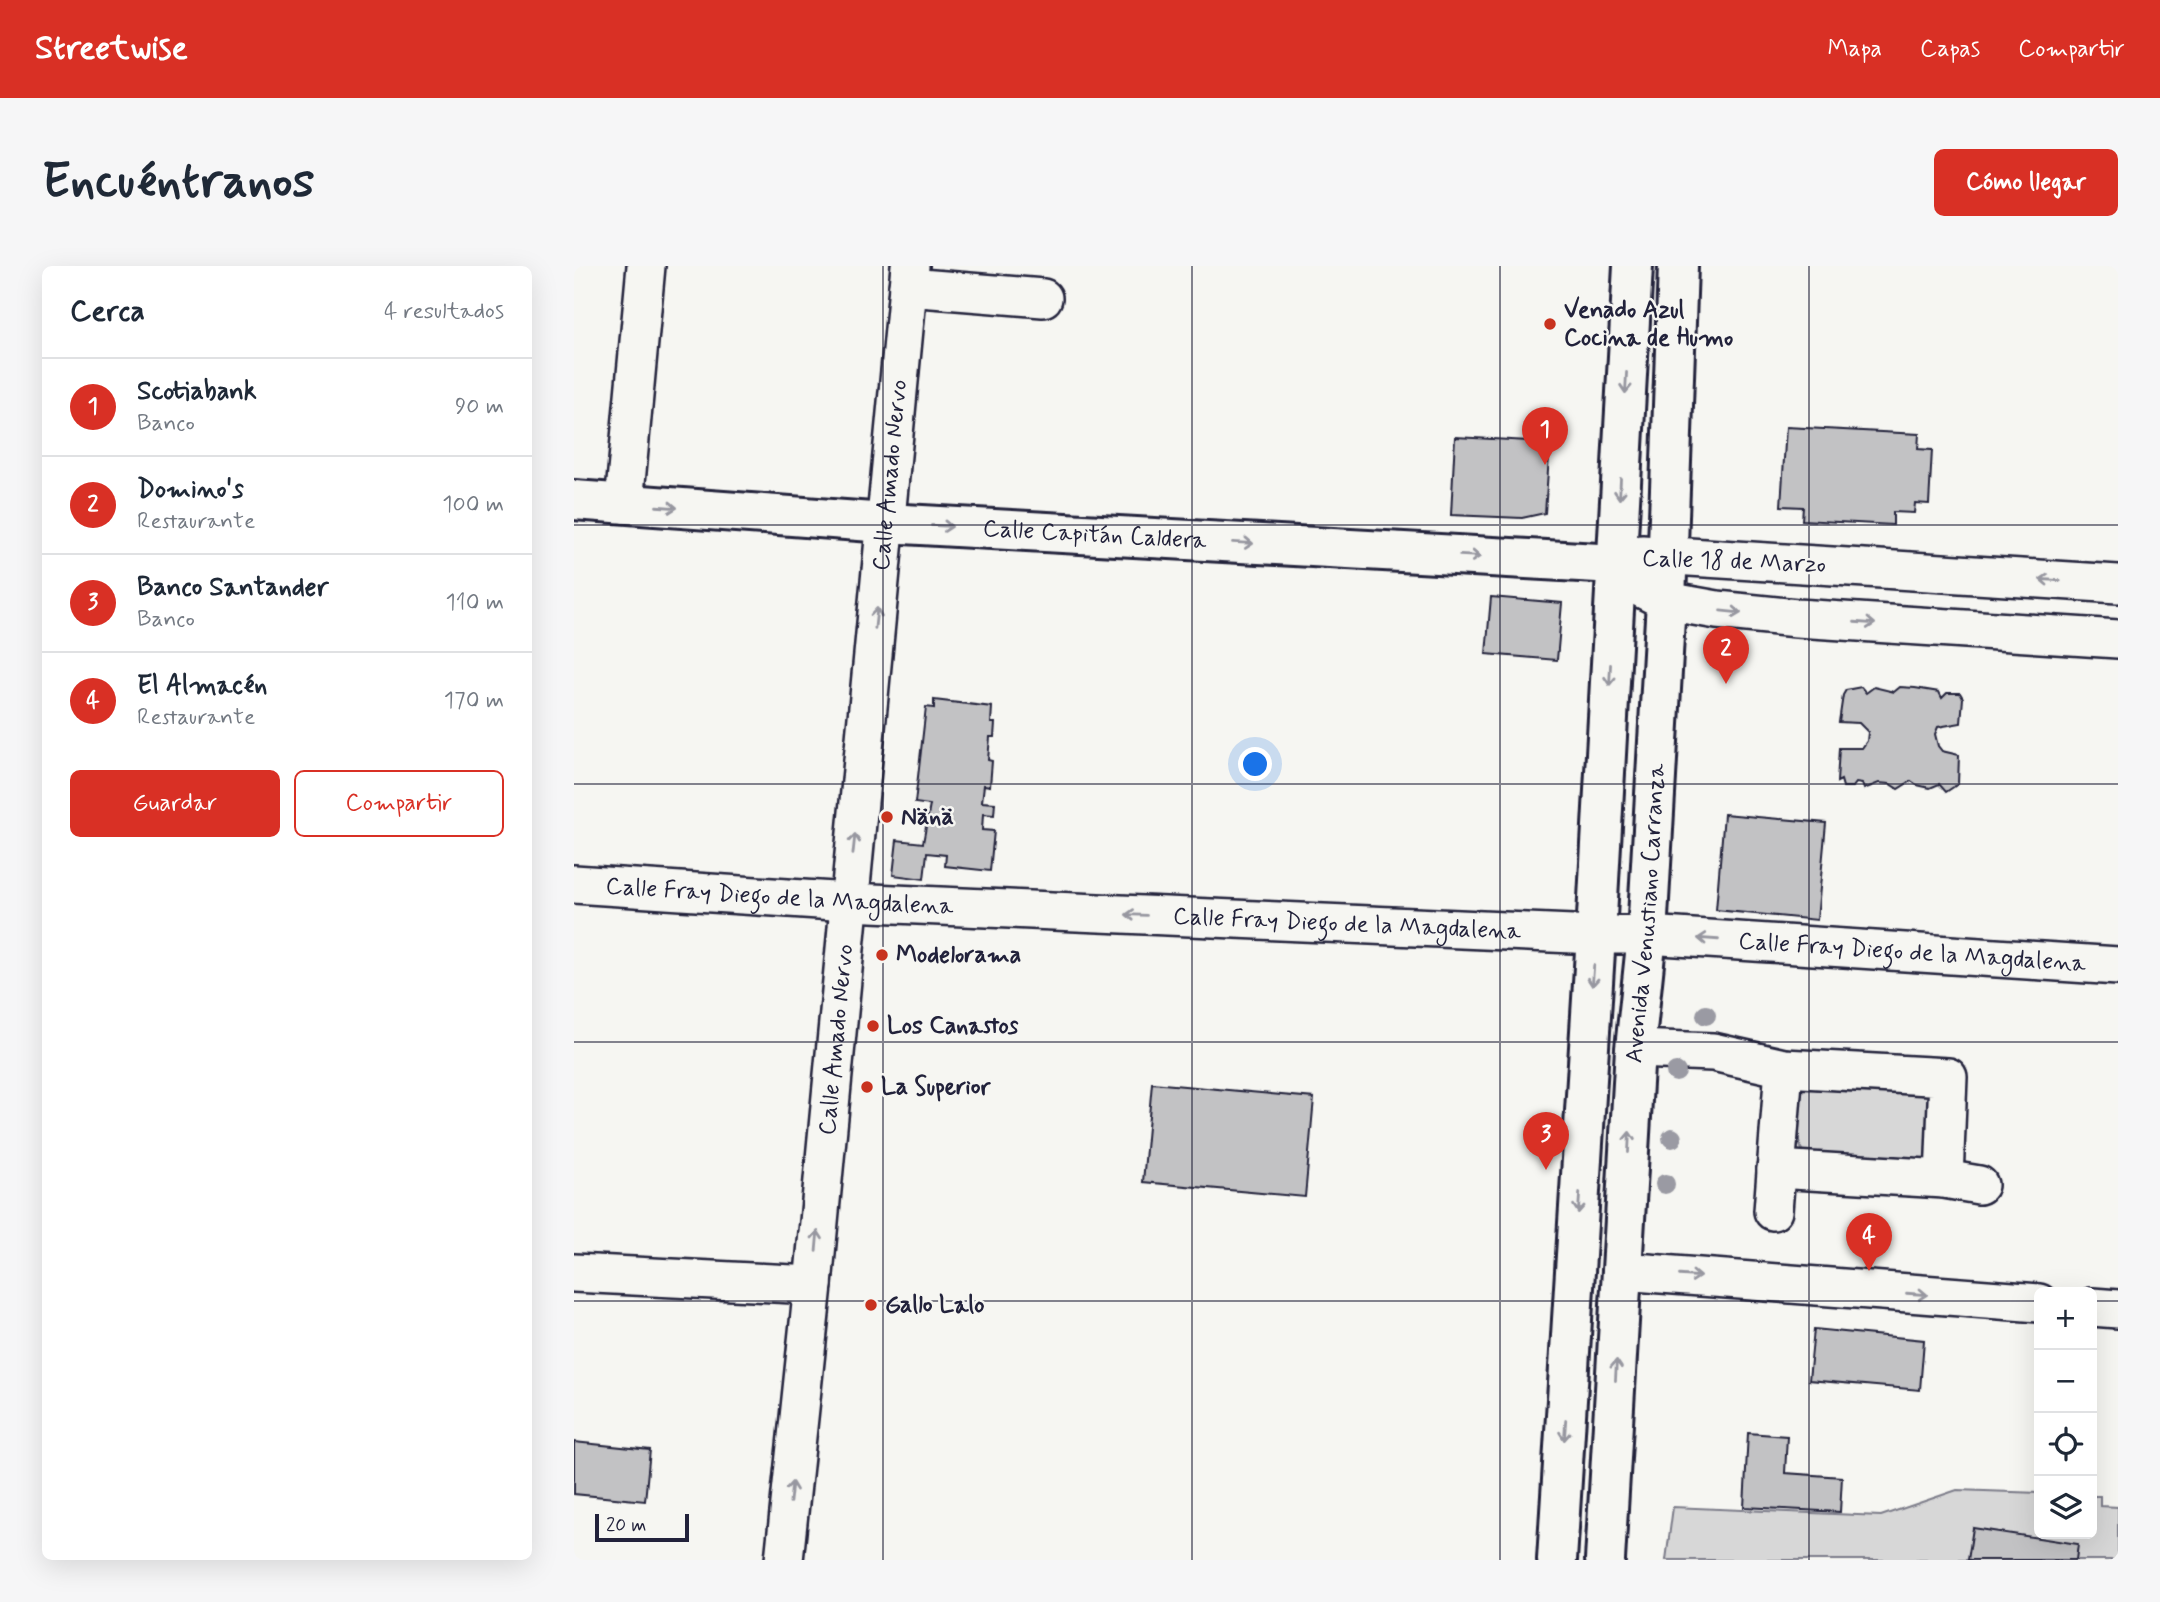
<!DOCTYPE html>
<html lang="es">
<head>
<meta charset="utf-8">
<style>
	body { margin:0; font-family:Mynerve,sans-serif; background:#f6f6f7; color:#1f2937 }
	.controls { position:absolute; right:21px; bottom:21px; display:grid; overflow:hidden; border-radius:10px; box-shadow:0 7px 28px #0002 }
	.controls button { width:63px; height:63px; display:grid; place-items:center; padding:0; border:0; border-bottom:2px solid #e0e1e3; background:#fff; color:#1f2937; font:35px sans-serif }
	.scale { position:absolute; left:21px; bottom:18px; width:94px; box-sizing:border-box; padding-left:7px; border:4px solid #22223b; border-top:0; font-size:19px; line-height:24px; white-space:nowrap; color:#22223b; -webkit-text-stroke:5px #f6f6f2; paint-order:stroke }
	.you { position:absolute; left:682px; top:499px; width:24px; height:24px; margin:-18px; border:5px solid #fff; border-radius:50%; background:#1a73e8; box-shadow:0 0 0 10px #1a73e833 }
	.badge { display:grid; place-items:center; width:46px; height:46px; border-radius:50%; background:#d93025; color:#fff; font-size:23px; font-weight:700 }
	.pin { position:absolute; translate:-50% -58px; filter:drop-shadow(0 2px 4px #0008) }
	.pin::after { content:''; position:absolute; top:37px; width:24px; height:21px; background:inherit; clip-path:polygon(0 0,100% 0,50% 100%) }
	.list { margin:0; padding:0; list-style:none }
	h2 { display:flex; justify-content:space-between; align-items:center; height:91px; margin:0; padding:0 28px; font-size:30px }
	h2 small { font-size:23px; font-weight:400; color:#747a83 }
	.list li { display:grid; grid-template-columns:46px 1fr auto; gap:21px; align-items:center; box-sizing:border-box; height:98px; padding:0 28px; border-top:2px solid #e0e1e3 }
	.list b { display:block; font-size:26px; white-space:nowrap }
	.list p { margin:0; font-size:23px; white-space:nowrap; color:#747a83 }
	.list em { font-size:23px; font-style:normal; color:#747a83 }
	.actions { display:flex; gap:14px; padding:21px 28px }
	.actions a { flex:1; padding:16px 0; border:2px solid #d93025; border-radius:10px; text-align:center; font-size:24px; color:#d93025 }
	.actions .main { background:#d93025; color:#fff }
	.icon { flex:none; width:38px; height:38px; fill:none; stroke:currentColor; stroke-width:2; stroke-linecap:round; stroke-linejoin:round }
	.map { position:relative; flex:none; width:1544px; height:1294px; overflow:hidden; border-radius:10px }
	header { display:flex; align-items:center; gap:42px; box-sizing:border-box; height:98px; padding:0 35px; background:#d93025; color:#fff }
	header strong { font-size:33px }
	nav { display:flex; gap:38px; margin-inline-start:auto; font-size:24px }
	.intro { display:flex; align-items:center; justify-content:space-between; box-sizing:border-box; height:168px; padding:0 42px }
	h1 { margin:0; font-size:49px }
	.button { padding:18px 32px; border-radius:10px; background:#d93025; color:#fff; font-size:24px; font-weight:700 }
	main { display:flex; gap:42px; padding:0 42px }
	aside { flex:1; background:#fff; border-radius:10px; box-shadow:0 7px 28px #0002 }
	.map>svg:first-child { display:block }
</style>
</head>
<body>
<header>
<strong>Streetwise</strong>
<nav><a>Mapa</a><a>Capas</a><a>Compartir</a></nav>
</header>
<div class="intro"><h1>Encuéntranos</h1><a class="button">Cómo llegar</a></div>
<main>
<aside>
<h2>Cerca<small>4 resultados</small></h2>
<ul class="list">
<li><span class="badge">1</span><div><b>Scotiabank</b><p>Banco</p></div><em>90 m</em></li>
<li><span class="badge">2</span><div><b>Domino's</b><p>Restaurante</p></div><em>100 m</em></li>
<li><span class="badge">3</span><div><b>Banco Santander</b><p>Banco</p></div><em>110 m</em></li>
<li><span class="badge">4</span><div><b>El Almacén</b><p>Restaurante</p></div><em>170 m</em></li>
</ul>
<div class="actions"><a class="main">Guardar</a><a>Compartir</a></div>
</aside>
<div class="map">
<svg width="1544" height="1294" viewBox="0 0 1544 1294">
	<rect width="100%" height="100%" fill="#f6f6f2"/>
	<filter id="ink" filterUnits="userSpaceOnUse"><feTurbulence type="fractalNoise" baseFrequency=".0143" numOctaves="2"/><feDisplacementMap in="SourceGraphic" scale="14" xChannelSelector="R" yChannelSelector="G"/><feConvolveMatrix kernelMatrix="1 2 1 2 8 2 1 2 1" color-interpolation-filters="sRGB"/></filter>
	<g filter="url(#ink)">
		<!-- green -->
		<path fill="#d7d7d7" stroke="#7c7c89" stroke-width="2" d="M1237,817l120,9 8,52 -16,22 -118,-10c-13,-22 -9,-44 -3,-67z
			M1383,1224l82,3v41h53v-38h8v10l18,1v53h-452l7,-53 208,9z"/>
		<!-- building -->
		<path fill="#c2c2c4" stroke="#22223b" stroke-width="2" d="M1212,161l133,7 -1,15 14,1 -3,54 -14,-1 -1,10 -21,-1v13l-91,-5 1,-13 -22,-1z
			M881,171l95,5 -5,71 -23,5 -71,-3z
			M917,331l71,6 -5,57 -71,-6z
			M1287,421l5,6 8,-6 20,5 6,-5 15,1 24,4 3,6 5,-5h13l3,5 -2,25 -23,4 -3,7 3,12 4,5 17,4 -1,29 -12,8 -7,-8 -9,4 -13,-3 -6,-4 -13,8 -8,-5 -11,-1 -15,6 -2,-5 -6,-1 -3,4h-10l-2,-7 -4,2 2,-34h23l5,-7 1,-9 -9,-9 -20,-1 4,-27 3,-5z
			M360,434l58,7 -1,16h4l-1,14h-4l-2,23 4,1 -2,25 -6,-1 -2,17 13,1 -1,12 -11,-1 -1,16 12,1 -4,40 -45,-5 1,-11 -19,-2 -3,26 -31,-4 4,-35 26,3 7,-38 -15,-2 11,-96 8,1z
			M1150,548l102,9 -9,97 -101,-10z
			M578,817l162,15 -9,99 -162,-15z
			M1240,1063l110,11 -4,50 -111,-10z
			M1174,1167l39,3 -2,37 57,4 -2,35 -96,-5z
			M0,1176l76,8 -5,51 -71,-7z
			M1399,1262l105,16 -2,16h-108z"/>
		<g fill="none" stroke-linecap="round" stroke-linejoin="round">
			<!-- minor casing -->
			<g stroke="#22223b" stroke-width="42">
				<g id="minor">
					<path d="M334,21l135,11"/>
					<path d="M50,238l22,-238"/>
					<path d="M1544,318l-476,-30 -26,10 23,23 27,14 51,9 80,8 321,21"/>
					<path id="s1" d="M0,618l275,18 747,33h51l471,31"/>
					<path d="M1061,783l78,3 71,16 164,9 -4,102"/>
					<path d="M1202,903l168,10 35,6"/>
					<path d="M1199,945l11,-143"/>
					<path d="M1048,1005l417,32"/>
					<path d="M0,1007l239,12"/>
					<path d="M1518,1041l26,2"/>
					<path id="s2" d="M210,1294l29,-275 97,-1019"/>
				</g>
			</g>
			<!-- major casing -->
			<g stroke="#22223b" stroke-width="44">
				<g id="major">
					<path id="s3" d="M0,234l312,23 730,41"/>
					<path d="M983,1294l39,-625 37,-669"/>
					<path id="s4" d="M1031,1294l30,-511 12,-114 19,-334 12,-335"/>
				</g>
			</g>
			<!-- minor -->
			<use href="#minor" stroke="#f6f6f2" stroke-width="37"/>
			<!-- major -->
			<use href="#major" stroke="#f6f6f2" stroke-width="38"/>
		</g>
		<!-- trees -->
		<g fill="#9a9aa3">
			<circle cx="1132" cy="749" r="10"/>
			<circle cx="1102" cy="806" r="10"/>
			<circle cx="1098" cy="872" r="10"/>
			<circle cx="1091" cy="918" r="10"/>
		</g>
		<!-- one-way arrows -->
		<defs><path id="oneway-shaft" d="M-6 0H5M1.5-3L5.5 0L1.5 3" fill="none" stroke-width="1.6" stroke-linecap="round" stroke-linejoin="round" transform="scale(1.75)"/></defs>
		<g stroke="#9797a0">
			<use href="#oneway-shaft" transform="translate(1052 117) rotate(93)"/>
			<use href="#oneway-shaft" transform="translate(1046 223) rotate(93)"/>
			<use href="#oneway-shaft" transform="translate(93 241) rotate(4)"/>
			<use href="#oneway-shaft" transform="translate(368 260) rotate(3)"/>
			<use href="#oneway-shaft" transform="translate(669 277) rotate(3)"/>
			<use href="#oneway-shaft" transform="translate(896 290) rotate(3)"/>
			<use href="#oneway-shaft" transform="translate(1476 314) rotate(-176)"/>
			<use href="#oneway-shaft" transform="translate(1157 346) rotate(6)"/>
			<use href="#oneway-shaft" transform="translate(302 352) rotate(-84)"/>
			<use href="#oneway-shaft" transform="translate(1291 357) rotate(4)"/>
			<use href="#oneway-shaft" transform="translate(1036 409) rotate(93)"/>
			<use href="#oneway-shaft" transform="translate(280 578) rotate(-84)"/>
			<use href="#oneway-shaft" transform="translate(562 649) rotate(-178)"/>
			<use href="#oneway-shaft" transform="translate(1134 673) rotate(-176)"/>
			<use href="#oneway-shaft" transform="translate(1019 710) rotate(94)"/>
			<use href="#oneway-shaft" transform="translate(1055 876) rotate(-87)"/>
			<use href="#oneway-shaft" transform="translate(1005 937) rotate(94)"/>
			<use href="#oneway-shaft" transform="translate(243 975) rotate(-85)"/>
			<use href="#oneway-shaft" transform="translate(1116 1010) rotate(4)"/>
			<use href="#oneway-shaft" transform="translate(1343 1028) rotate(4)"/>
			<use href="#oneway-shaft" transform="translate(1042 1104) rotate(-87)"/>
			<use href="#oneway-shaft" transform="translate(991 1164) rotate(94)"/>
			<use href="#oneway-shaft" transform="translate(217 1226) rotate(-84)"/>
		</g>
	</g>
	<!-- grid -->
	<path fill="none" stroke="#22223b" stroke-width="2" stroke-opacity="0.55" d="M309,0v1294M618,0v1294M926,0v1294M1235,0v1294M0,259h1544M0,518h1544M0,776h1544M0,1035h1465M1518,1035h26"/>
	<!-- markers -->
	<g fill="#c8321e" stroke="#f6f6f2" stroke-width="2.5">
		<circle cx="976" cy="58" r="7"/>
		<circle cx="313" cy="551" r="7"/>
		<circle cx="308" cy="689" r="7"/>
		<circle cx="299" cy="760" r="7"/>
		<circle cx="293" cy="821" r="7"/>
		<circle cx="297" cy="1039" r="7"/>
	</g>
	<g text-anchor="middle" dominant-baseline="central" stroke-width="5" stroke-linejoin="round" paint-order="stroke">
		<!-- poi labels -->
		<g font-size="24" font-weight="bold" fill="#22223b" stroke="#f6f6f2" text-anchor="start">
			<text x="990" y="44">Venado Azul<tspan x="990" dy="28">Cocina de Humo</tspan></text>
			<text x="327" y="551">Nänä</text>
			<text x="322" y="689">Modelorama</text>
			<text x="313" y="760">Los Canastos</text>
			<text x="307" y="821">La Superior</text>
			<text x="311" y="1039">Gallo Lalo</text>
		</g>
		<!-- street labels -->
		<g font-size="24" fill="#22223b" stroke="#f6f6f2">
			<text stroke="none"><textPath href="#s2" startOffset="1090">Calle Amado Nervo</textPath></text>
			<text stroke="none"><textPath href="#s3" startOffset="522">Calle Capitán Caldera</textPath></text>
			<text transform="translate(1160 296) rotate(2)">Calle 18 de Marzo</text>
			<text stroke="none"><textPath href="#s1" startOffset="206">Calle Fray Diego de la Magdalena</textPath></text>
			<text stroke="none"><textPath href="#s4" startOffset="648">Avenida Venustiano Carranza</textPath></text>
			<text stroke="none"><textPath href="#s1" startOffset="774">Calle Fray Diego de la Magdalena</textPath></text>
			<text stroke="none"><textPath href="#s1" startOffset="1340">Calle Fray Diego de la Magdalena</textPath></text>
			<text stroke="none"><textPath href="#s2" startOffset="523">Calle Amado Nervo</textPath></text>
		</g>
	</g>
</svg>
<div class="controls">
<button>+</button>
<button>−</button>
<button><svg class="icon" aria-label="locate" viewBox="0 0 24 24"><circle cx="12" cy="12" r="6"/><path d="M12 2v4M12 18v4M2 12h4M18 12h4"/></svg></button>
<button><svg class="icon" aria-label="layers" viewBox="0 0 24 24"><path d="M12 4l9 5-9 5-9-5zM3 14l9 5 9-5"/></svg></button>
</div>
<div class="scale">20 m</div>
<div class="you"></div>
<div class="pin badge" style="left:971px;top:199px">1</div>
<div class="pin badge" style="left:1152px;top:418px">2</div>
<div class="pin badge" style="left:972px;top:904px">3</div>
<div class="pin badge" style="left:1295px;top:1005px">4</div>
</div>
</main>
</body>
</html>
